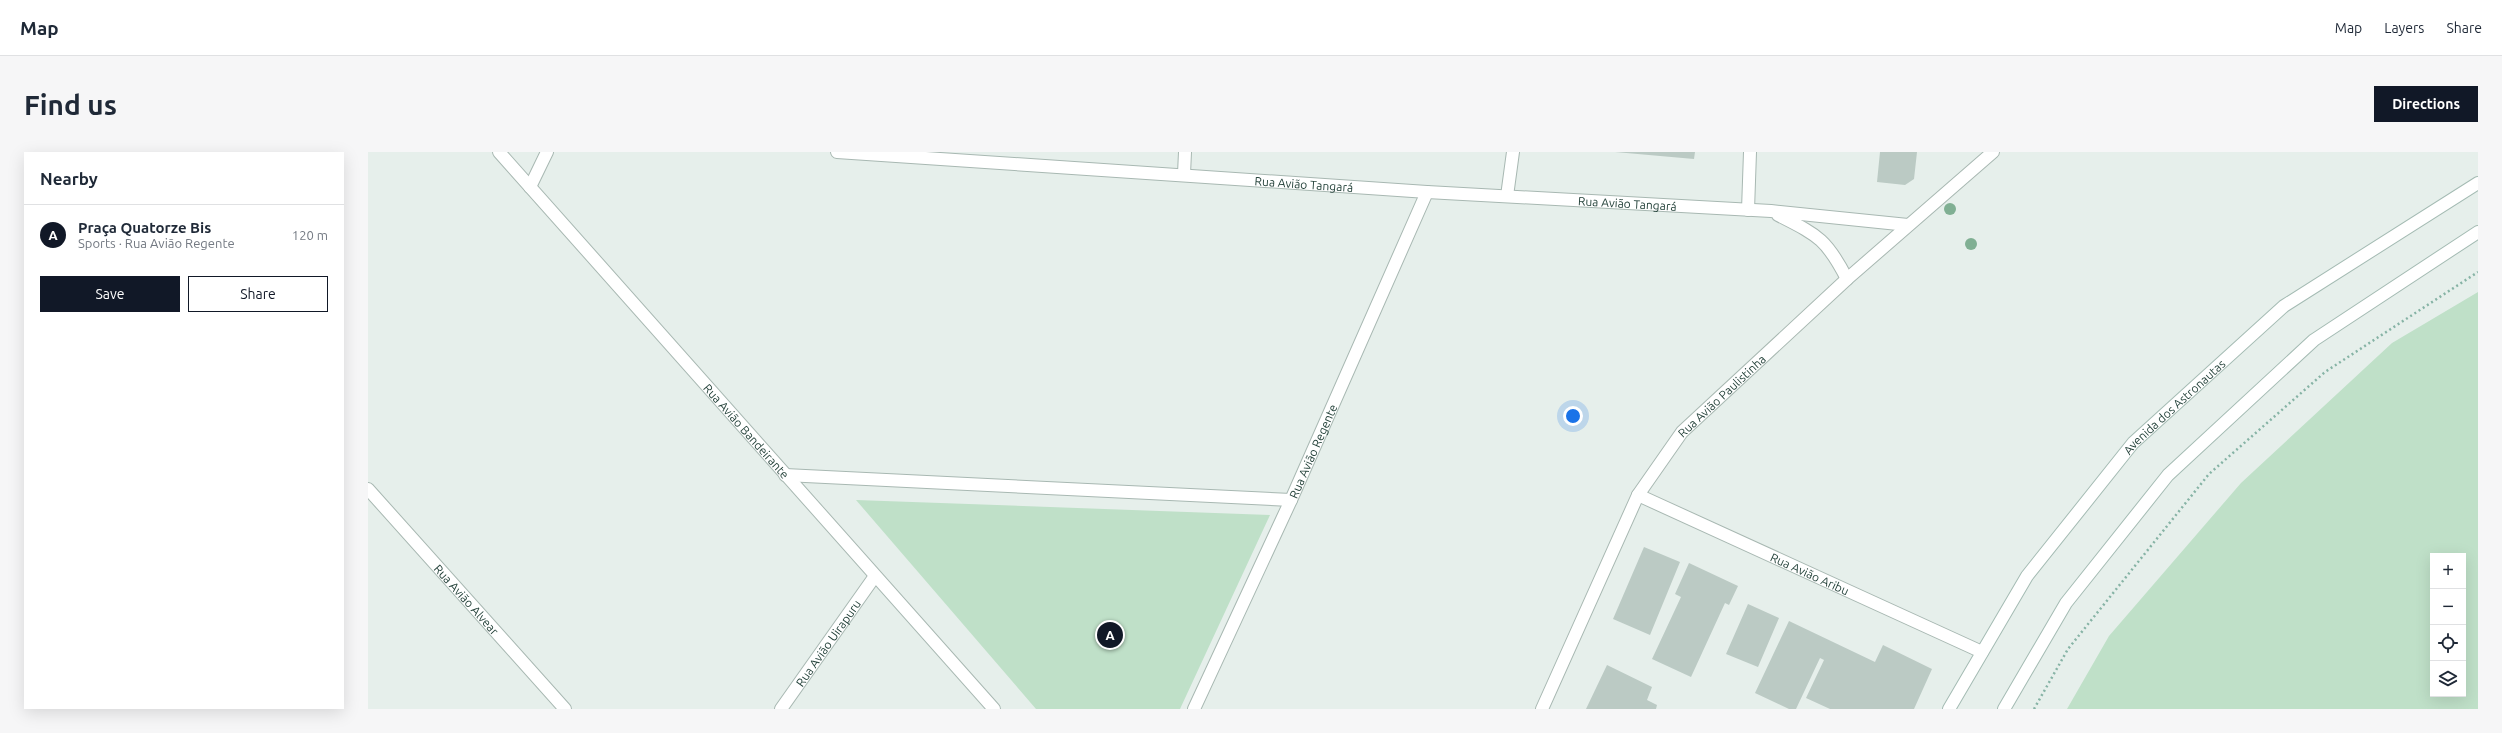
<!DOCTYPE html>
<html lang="en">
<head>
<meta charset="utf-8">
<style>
	body { margin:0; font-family:Ubuntu,sans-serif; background:#f6f6f7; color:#1f2937 }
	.controls { position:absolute; right:12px; bottom:12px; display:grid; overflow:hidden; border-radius:0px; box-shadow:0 4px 16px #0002 }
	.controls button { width:36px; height:36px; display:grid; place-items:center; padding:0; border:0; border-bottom:1px solid #e0e1e3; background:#fff; color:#1f2937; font:20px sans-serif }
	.you { position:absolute; left:1205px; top:264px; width:14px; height:14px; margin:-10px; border:3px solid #fff; border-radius:50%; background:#1a73e8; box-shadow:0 0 0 6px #1a73e833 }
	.badge { display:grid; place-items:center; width:26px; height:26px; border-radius:50%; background:#111827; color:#fff; font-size:13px; font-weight:700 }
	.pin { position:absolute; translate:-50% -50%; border:2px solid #fff; box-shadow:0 1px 4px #0006 }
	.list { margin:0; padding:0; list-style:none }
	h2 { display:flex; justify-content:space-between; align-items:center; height:52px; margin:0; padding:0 16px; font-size:17px }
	h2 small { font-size:13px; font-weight:400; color:#747a83 }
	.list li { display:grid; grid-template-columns:26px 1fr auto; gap:12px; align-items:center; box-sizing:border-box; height:60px; padding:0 16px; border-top:1px solid #e0e1e3 }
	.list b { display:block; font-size:15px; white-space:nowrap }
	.list p { margin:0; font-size:13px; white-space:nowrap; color:#747a83 }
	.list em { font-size:13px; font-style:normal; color:#747a83 }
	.actions { display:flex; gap:8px; padding:12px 16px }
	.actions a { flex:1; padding:9px 0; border:1px solid #111827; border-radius:0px; text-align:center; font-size:14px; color:#111827 }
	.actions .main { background:#111827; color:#fff }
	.icon { flex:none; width:22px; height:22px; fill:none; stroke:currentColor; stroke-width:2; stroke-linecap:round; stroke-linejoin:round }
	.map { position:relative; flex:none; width:2110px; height:557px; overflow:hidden; border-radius:0px }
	header { display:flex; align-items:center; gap:24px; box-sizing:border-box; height:56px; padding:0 20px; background:#fff; border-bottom:1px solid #e0e1e3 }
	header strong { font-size:19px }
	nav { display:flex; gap:22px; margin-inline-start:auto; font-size:14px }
	.intro { display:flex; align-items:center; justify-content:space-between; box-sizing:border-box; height:96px; padding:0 24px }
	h1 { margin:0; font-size:28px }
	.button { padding:10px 18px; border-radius:0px; background:#111827; color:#fff; font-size:14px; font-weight:700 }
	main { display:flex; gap:24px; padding:0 24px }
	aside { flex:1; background:#fff; border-radius:0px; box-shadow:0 4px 16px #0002 }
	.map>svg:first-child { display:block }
</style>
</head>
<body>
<header>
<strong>Map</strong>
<nav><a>Map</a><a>Layers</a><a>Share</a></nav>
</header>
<div class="intro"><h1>Find us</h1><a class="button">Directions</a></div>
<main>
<aside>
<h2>Nearby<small></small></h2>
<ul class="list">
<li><span class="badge">A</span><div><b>Praça Quatorze Bis</b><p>Sports · Rua Avião Regente</p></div><em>120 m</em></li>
</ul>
<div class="actions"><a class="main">Save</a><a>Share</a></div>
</aside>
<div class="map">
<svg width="2110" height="557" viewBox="0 0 2110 557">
	<rect width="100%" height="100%" fill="#e6efeb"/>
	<!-- green -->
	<path fill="#bfe0c8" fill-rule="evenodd" d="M2110,140v417h-411l42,-73 132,-153 151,-140zM2065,404h30v138h-30z
		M488,348l414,15 -90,194h-144z"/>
	<!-- building -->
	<path fill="#bbcac4" d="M1247,0h80l-1,7z
		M1512,0h37l-3,27 -9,6 -28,-3z
		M1276,395l36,15 -30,73 -37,-16z
		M1321,411l49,23 -9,19 -4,-2 -34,74 -39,-18 29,-62 -6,-3z
		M1380,452l31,14 -21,49 -32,-13z
		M1421,469l86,41 8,-17 49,24 -18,40h-84l-24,-11 18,-38 -4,-2 -24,51h-7l-34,-16z
		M1239,513l45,22 -5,13 10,5 -1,4h-70z"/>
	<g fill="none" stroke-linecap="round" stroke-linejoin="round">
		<!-- service casing -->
		<g stroke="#a8b8b2" stroke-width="14">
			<path id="service" d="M1139,44l6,-44
				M1380,58l2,-58"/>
		</g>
		<!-- minor casing -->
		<g stroke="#a8b8b2" stroke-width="14">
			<g id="minor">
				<path id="s1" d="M131,0l495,557"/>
				<path id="s2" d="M469,0l590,40 344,19 137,14"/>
				<path d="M816,22l1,-22"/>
				<path d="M162,35l17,-35"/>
				<path d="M1410,63c39,20 48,23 69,64"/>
				<path d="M417,323l506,25"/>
				<path id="s3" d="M0,337l197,220"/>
				<path id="s4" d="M1270,343l344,157"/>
				<path id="s5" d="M413,557l94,-133"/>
				<path id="s6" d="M826,557l97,-209 136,-308"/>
				<path id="s7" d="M1174,557l96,-214 44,-63 165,-153 146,-127"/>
			</g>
		</g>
		<!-- secondary casing -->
		<g stroke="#a4bbb3" stroke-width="14">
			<g id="secondary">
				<path id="s8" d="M1581,557l78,-133 106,-133 151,-137 194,-123"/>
				<path d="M1636,557l62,-106 102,-128 146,-135 164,-108"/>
			</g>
		</g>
		<!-- path -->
		<path stroke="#86b3a5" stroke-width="2.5" stroke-dasharray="2 3" stroke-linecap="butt" d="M1666,557l34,-60 141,-175 116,-102 153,-100"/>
		<!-- service -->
		<use href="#service" stroke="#fff" stroke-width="12"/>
		<!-- minor -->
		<use href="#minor" stroke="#fff" stroke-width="12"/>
		<!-- secondary -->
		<use href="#secondary" stroke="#fff" stroke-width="12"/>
	</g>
	<!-- trees -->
	<g fill="#80af93">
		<circle cx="1582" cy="57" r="6"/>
		<circle cx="1603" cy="92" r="6"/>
	</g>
	<g text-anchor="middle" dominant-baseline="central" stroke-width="4" stroke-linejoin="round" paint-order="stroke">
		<!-- street labels -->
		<g font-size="12" fill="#24423a" stroke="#f7fbf9">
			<text stroke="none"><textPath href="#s2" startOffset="468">Rua Avião Tangará</textPath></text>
			<text stroke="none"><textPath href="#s2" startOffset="792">Rua Avião Tangará</textPath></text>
			<text stroke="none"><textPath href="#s7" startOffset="365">Rua Avião Paulistinha</textPath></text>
			<text stroke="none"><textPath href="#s8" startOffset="379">Avenida dos Astronautas</textPath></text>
			<text stroke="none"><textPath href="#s1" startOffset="373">Rua Avião Bandeirante</textPath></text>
			<text stroke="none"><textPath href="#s6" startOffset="284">Rua Avião Regente</textPath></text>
			<text stroke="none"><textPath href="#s4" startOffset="189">Rua Avião Aribu</textPath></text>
			<text stroke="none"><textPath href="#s3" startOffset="148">Rua Avião Alvear</textPath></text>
			<text stroke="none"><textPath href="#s5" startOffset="81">Rua Avião Uirapuru</textPath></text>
		</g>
	</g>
</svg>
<div class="controls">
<button>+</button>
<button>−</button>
<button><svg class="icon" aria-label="locate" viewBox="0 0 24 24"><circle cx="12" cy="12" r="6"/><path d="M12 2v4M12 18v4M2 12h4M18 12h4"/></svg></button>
<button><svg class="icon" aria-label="layers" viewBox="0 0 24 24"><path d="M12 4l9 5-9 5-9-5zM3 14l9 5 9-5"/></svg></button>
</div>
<div class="you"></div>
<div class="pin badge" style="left:742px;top:483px">A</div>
</div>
</main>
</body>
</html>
